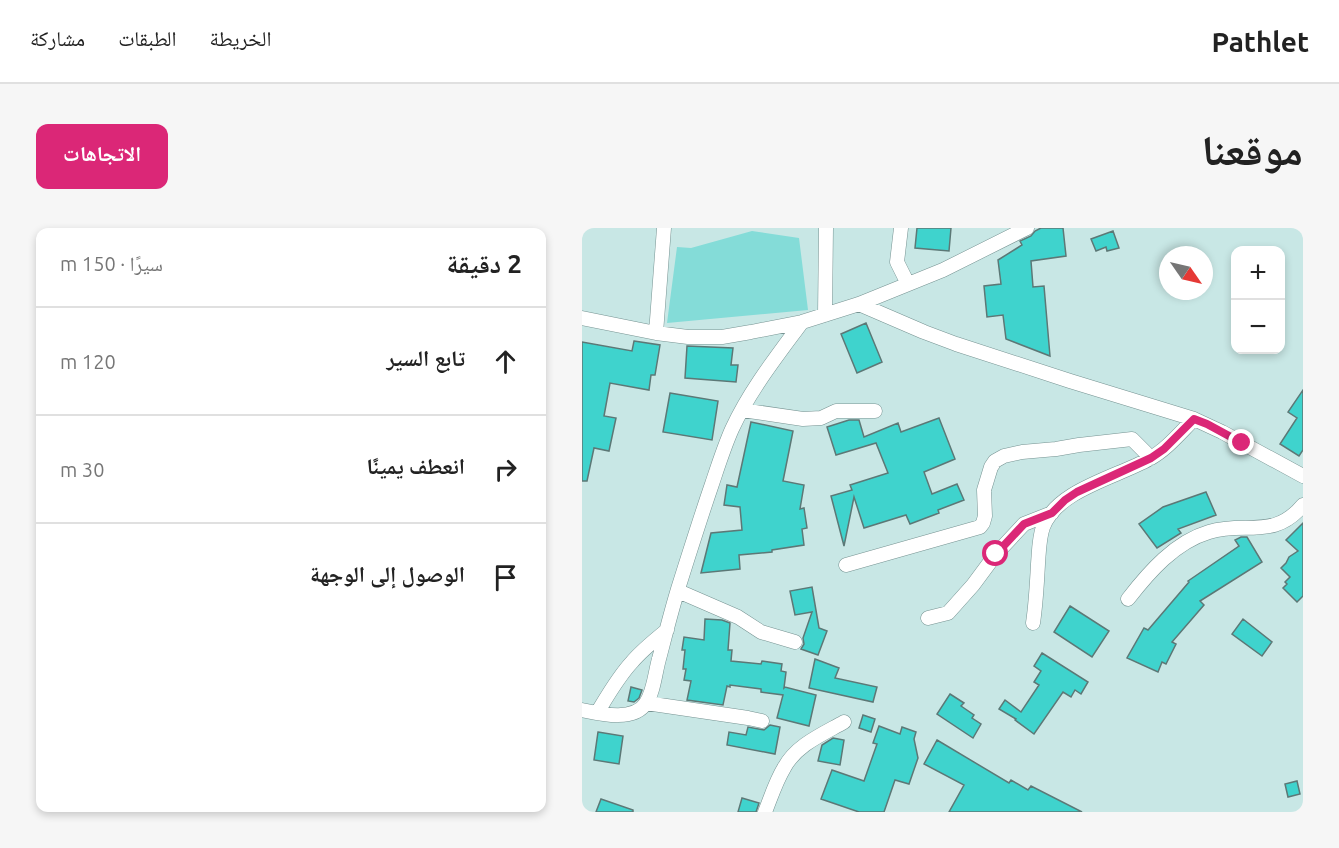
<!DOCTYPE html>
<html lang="ar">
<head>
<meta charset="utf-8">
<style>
	body { margin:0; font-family:Ubuntu,"Noto Naskh Arabic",sans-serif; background:#f6f6f6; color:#222; direction:rtl }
	.controls { position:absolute; right:18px; top:18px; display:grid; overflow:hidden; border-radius:12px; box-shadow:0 3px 9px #0003 }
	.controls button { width:54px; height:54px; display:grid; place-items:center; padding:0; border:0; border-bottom:2px solid #e0e0e0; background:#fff; color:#222; font:30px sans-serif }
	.compass { position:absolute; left:577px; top:18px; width:54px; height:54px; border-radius:50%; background:#fff; box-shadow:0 3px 9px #0003; rotate:124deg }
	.stop { position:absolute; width:18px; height:18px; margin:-14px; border:4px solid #db2777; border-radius:50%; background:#fff }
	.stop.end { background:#db2777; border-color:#fff; box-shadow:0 2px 6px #0008 }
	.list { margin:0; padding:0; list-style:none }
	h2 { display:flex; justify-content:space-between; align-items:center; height:78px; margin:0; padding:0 24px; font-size:26px }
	h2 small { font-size:20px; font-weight:400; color:#767676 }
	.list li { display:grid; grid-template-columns:39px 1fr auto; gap:18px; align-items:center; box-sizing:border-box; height:108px; padding:0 24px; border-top:2px solid #e0e0e0 }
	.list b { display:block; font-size:22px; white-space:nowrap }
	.list em { font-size:20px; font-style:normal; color:#767676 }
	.icon { flex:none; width:33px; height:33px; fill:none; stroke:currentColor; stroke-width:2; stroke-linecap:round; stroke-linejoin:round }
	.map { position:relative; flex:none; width:721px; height:584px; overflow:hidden; direction:ltr; border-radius:12px }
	header { display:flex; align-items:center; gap:36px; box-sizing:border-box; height:84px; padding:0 30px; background:#fff; border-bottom:2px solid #e0e0e0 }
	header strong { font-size:28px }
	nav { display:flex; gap:33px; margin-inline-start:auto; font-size:21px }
	.intro { display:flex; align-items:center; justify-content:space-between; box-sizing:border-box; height:144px; padding:0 36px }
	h1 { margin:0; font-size:42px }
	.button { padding:15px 27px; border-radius:12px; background:#db2777; color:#fff; font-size:21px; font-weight:700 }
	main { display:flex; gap:36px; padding:0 36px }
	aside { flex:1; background:#fff; border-radius:12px; box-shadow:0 3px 9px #0003 }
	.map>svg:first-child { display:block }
</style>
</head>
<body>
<header>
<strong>Pathlet</strong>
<nav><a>الخريطة</a><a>الطبقات</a><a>مشاركة</a></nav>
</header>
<div class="intro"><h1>موقعنا</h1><a class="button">الاتجاهات</a></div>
<main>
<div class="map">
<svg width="721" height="584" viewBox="0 0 721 584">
	<rect width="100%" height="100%" fill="#c8e7e5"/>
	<!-- green -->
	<path fill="#84dcd8" d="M170,3l47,7 9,72 -141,13 10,-76 14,1z"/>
	<!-- building -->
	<path fill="#3fd3cd" stroke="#5c7876" stroke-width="1.5" d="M335,0h34l-2,23 -34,-3z
		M459,0h22l3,28 -35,5 2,26 11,-1 6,70 -44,-17 -3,-24 -16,2 -3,-31 17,-2 -3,-24 24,-15 -2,-4 11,-5 4,-5z
		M531,3l6,17 -12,3 -1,-4 -10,4 -5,-12z
		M284,95l16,39 -25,11 -16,-39z
		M52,113l26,4 -5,30h-4l-2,15 -39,-7 -6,33 12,2 -7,33 -15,-3 -7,33h-5v-139l50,9z
		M105,118l46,2 -2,17h7l-2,17 -51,-4z
		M721,162v60l-4,6 -19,-12 17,-26 -9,-6z
		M88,165l48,8 -6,39 -49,-8z
		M357,190l16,41 -31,13 8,22 25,-10 7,16 -26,10 1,3 -29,11 -4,-9 -42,13 -10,-31 -10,49 -13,-50 21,-6 -2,-5 38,-12 -12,-30 -40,12 -9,-28 22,-7h10l5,17 34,-14 3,9z
		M169,194l42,9 -10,50 21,4 -4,24 4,-1 3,20 -5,1 2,16 -32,5v2l-33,3 1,14 -39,4 10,-40 31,-3 -2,-23 -16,-2 3,-20 10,2z
		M624,264l10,23 -38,14 3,4 -24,15 -18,-24 24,-17z
		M721,295v73l-6,6 -14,-14 4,-4 -2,-2 5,-5 -9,-9 5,-5 3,-6 9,-6 -12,-11z
		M659,309h6l15,25 -62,39 4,4 -32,37 4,2 -10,20 -4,-2 -4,10 -31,-14 17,-30 4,2 41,-48 -1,-1 51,-35 -4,-6z
		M230,359l7,41 8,3 -9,24 -17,-6 3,-5 -1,-6 9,-26 -17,3 -5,-24z
		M488,378l39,25 -17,26 -38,-25z
		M123,391l17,1 8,3 -2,27h4l-1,11 30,3 1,-3 20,3 -1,7 5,1 -2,16 1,-1 31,8 -7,31 -32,-8 6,-23 -22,-3v-3l-31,-4v2l-3,-1 -4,19 -36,-5 4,-19 -7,-1 2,-11h-3l2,-19h-3l2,-13 20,3z
		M661,391l29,23 -10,14 -30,-22z
		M460,425l46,29 -7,12 -6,-4 -4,7 -8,-5 -29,42 -19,-14 1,-1 -17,-10 6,-9 16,12 18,-27 -5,-3 7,-11 -7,-5z
		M233,431l24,9 -4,10 42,9 -4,15 -64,-14z
		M49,459l11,3 -3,8 -5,4 -6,-1z
		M368,466l14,9 -3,3 13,9 -2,3 9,6 -8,14 -36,-24z
		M281,487l12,4 -4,13 -12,-4z
		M188,497l10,2 -5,27 -48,-9 2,-13 17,3 2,-8 16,3z
		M297,498l21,8 2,-7 14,5 -2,7 4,19 -9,26 -14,-4 -11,32h-25l-38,-13 11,-29 32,11 13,-37 -4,-1z
		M16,504l25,4 -4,28 -25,-4z
		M251,510l11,2 -4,25 -22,-4 4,-16z
		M355,512l72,43 2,-3 17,10 3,-4 51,26h-133l15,-27 -40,-21z
		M715,553l3,13 -12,3 -3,-13z
		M160,570l17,5 -3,9h-18z
		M19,571l32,11v2h-37z"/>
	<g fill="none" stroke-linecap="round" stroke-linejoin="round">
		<!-- minor casing -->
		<g stroke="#769392" stroke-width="15">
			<path id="minor" d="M319,0l-4,34 11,22
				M277,76l65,28 32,12 114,37 124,38 28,13 81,44
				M243,87l1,-87
				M0,90l74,15 32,4h34l29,-5 51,-10 57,-18 84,-34 84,-42
				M74,105l8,-105
				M160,182l61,9 18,-1 15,-7h39
				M264,337l134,-38 3,-4 2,-7 -1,-26 7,-23 4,-6 9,-5 18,-4 34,-3 23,-4 53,-6 19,19
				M96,363l60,26 23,15 34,10
				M546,371c21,-27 47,-57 81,-67 37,-11 65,8 94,-27
				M346,390l20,-5 25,-28 23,-31 28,-30 28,-11
				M451,395c3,-20 4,-40 5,-59 1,-12 1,-26 5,-37 14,-37 74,-50 106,-68 17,-9 31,-26 45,-40
				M64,475l102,15 14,3
				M0,482c19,4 52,12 64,-7 8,-12 9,-30 13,-44 6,-23 12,-47 19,-70 11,-35 22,-70 34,-105 6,-18 12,-37 20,-55 18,-39 45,-73 70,-107
				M15,485c11,-18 21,-36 35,-51 10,-12 23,-22 35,-32
				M183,584c6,-15 11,-31 19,-44 12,-23 39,-34 60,-46"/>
		</g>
		<!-- minor -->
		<use href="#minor" stroke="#fff" stroke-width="14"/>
	</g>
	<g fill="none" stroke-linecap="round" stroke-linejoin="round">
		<!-- route -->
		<path stroke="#db2777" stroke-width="8" d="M414,326l28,-30 28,-11 13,-13 12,-8 74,-34 13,-9 30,-30 13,5 35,19"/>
	</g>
</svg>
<div class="controls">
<button>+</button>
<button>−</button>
</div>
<svg class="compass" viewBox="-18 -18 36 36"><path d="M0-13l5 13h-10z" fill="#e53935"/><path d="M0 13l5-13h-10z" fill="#767676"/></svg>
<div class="stop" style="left:414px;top:326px"></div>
<div class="stop end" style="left:660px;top:215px"></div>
</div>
<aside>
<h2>2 دقيقة<small>سيرًا · 150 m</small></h2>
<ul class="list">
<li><svg class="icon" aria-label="ahead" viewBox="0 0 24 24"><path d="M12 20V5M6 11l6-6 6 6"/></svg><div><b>تابع السير</b></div><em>120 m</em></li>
<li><svg class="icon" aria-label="right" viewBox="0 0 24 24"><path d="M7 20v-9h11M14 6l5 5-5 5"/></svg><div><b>انعطف يمينًا</b></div><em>30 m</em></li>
<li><svg class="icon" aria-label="arrive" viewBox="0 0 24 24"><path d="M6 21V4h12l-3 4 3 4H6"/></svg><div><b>الوصول إلى الوجهة</b></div></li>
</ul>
</aside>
</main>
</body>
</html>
